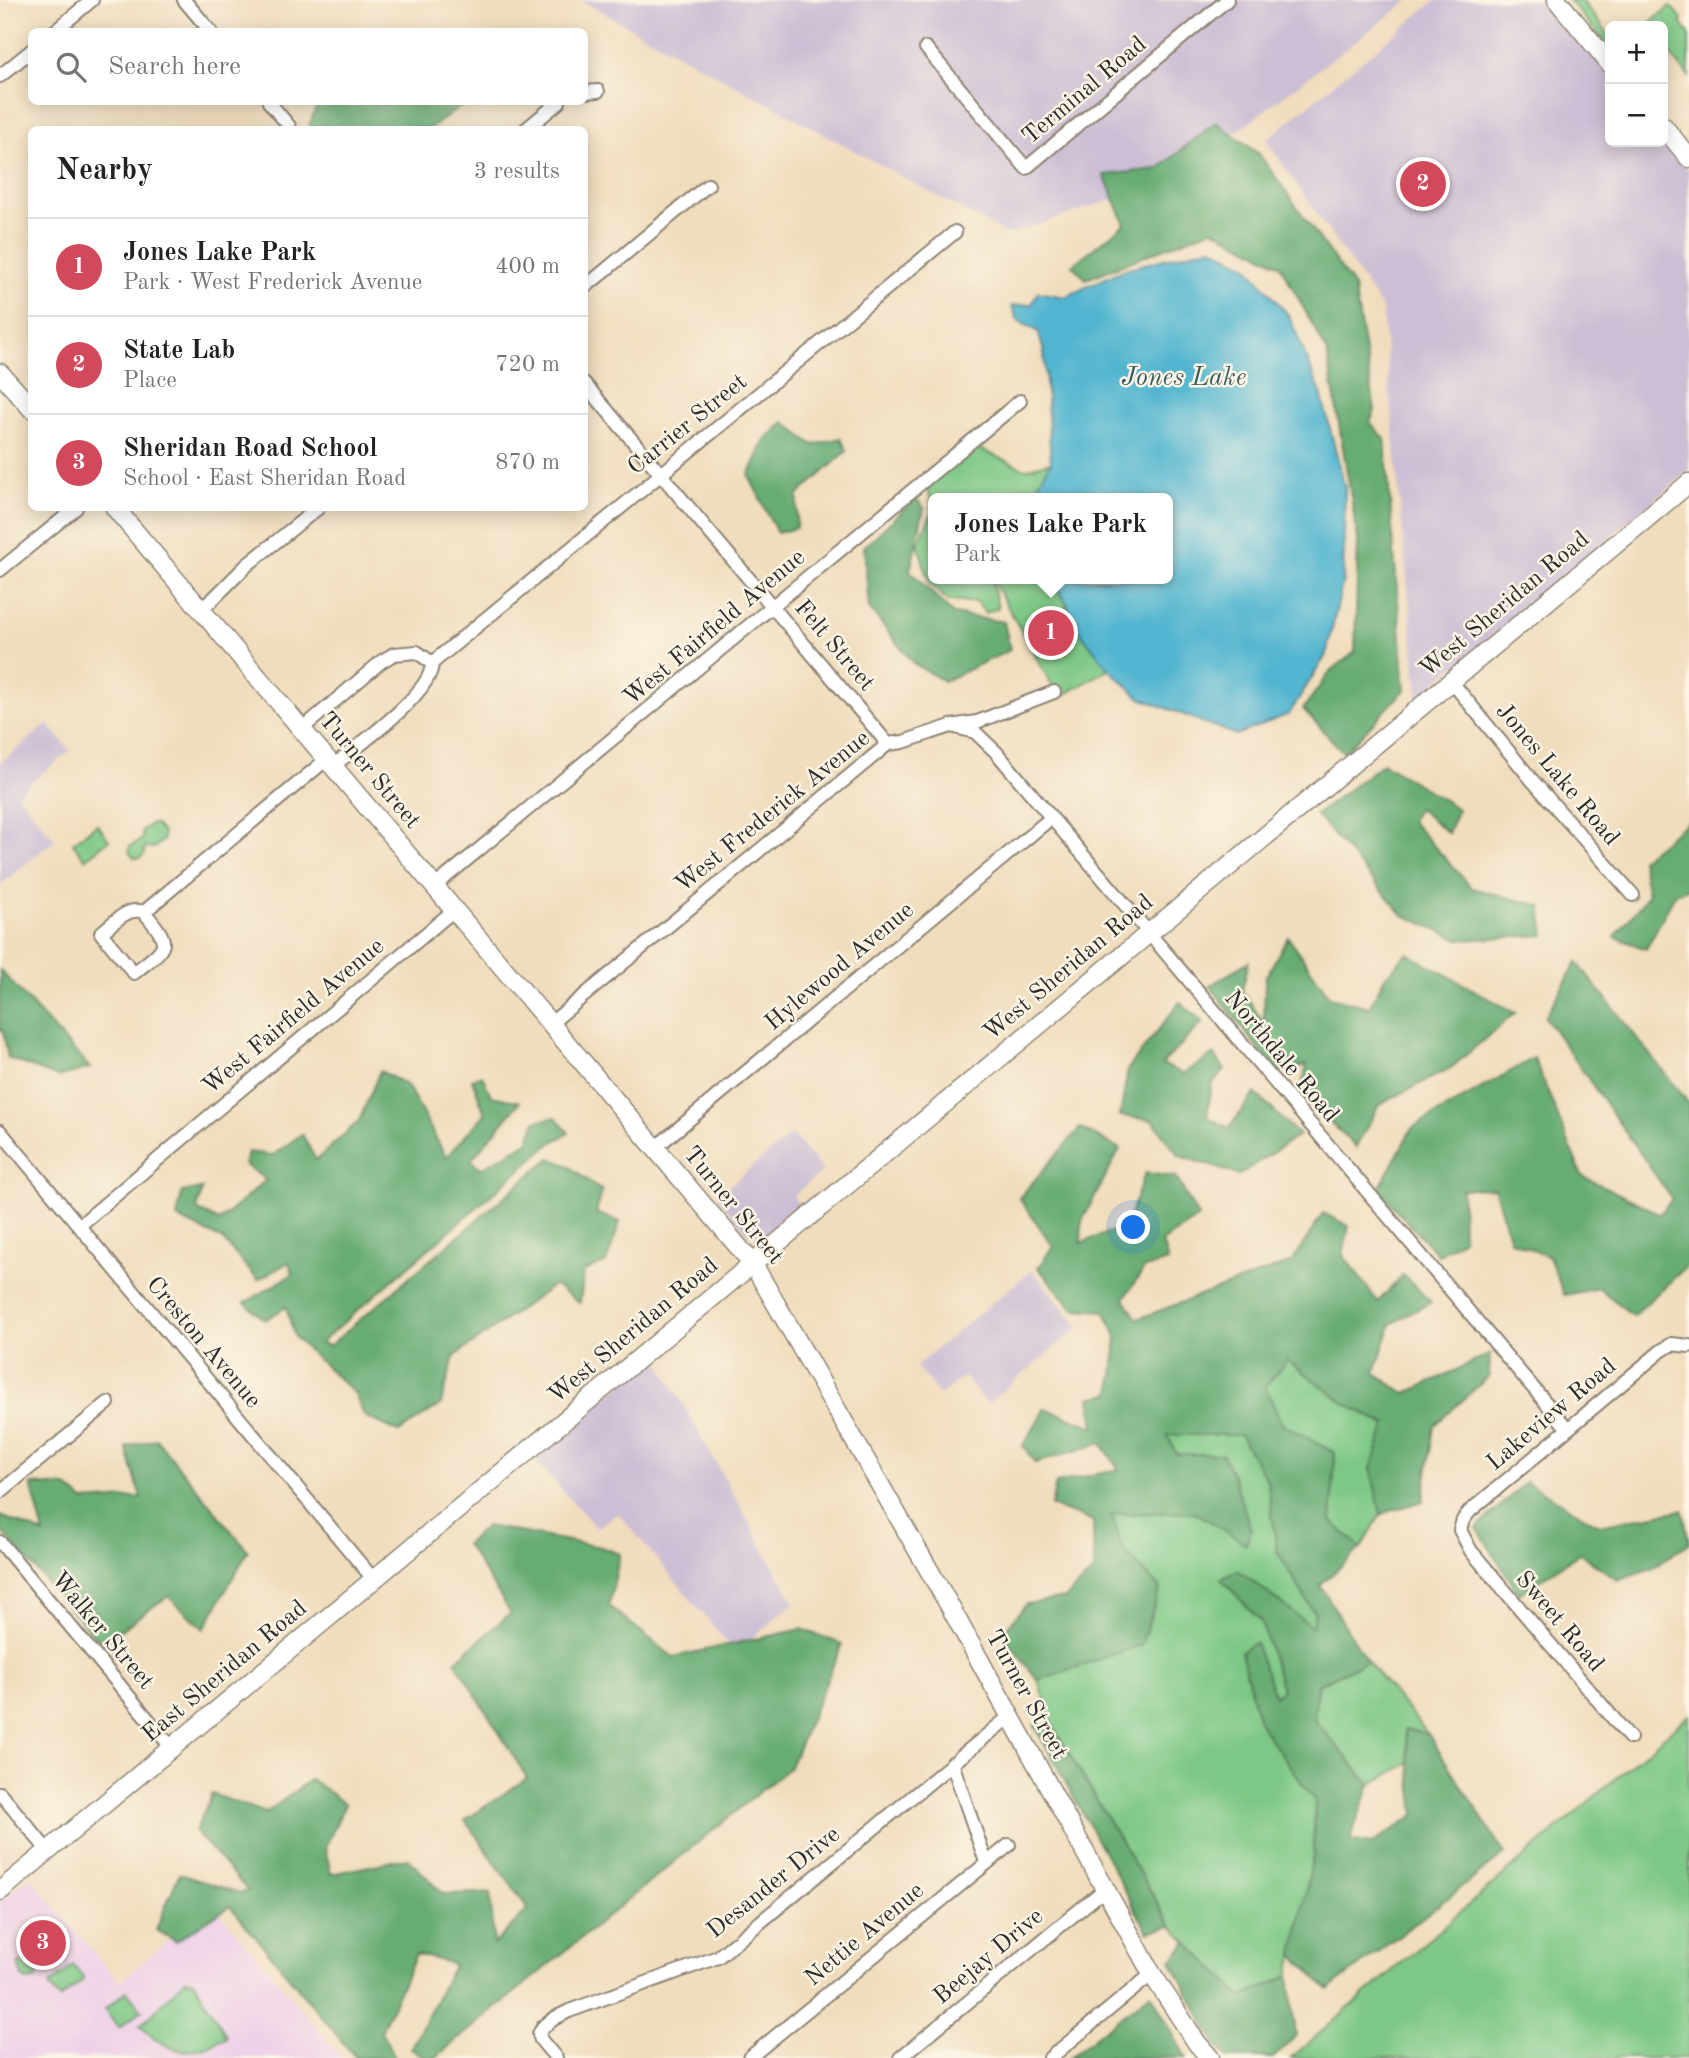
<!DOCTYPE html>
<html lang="en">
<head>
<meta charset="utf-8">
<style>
	body { margin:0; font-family:"Old Standard TT",serif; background:#f6f6f6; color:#222 }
	.controls { position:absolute; right:21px; top:21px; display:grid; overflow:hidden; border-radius:10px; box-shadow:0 4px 18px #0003 }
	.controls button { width:63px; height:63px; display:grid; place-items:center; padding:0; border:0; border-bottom:2px solid #e0e0e0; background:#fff; color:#222; font:35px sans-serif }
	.you { position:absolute; left:1134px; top:1228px; width:24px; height:24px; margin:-18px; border:5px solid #fff; border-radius:50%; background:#1a73e8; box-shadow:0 0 0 10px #1a73e833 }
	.badge { display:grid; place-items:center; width:46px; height:46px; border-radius:50%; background:#d1495b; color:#fff; font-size:23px; font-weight:700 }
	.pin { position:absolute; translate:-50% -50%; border:4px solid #fff; box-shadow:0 2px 7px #0006 }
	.popup { position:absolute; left:928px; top:493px; width:245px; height:91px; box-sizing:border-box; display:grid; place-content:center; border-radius:10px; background:#fff; filter:drop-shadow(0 2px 5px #0005); font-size:23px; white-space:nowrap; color:#767676 }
	.popup b { font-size:26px; color:#222 }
	.popup::after { content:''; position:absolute; left:50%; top:100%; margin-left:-14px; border:14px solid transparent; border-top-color:#fff }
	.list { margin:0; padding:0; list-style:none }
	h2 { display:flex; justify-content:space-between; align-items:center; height:91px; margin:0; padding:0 28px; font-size:30px }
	h2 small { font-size:23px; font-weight:400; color:#767676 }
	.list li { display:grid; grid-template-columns:46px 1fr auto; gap:21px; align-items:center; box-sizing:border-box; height:98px; padding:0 28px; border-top:2px solid #e0e0e0 }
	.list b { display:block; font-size:26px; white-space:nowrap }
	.list p { margin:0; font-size:23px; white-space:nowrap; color:#767676 }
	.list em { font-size:23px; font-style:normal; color:#767676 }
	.icon { flex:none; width:38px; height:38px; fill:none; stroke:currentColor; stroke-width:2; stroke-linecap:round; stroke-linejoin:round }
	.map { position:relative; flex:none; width:1689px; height:2058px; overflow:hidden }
	.search { position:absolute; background:#fff; box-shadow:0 4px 18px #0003; left:28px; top:28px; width:560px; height:77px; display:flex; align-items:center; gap:18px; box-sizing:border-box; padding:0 24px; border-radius:10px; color:#767676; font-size:26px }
	.panel { position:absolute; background:#fff; box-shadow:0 4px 18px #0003; left:28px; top:126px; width:560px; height:385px; border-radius:10px }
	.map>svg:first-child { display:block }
</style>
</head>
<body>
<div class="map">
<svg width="1689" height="2058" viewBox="0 0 1689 2058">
	<rect width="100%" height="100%" fill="#fcf5e5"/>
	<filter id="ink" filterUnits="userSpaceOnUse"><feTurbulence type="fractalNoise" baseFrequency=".0143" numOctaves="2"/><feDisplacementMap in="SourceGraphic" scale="14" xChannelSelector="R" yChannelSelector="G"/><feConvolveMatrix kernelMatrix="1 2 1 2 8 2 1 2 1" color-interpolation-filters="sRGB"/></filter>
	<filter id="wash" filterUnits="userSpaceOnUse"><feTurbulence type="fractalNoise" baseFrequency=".00686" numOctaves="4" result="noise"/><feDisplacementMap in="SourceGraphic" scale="28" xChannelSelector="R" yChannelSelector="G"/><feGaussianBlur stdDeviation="1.57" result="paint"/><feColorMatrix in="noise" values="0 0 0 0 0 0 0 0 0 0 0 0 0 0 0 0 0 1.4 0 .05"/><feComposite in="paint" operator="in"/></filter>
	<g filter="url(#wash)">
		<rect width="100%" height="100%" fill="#f0ddbd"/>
		<!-- built -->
		<path fill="#eed0e8" d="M30,1877l89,105 94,-78 129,154h-342v-156z"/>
		<!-- industrial -->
		<path fill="#ccbed4" d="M580,0h830l-236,179 -166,56z
			M1436,0h112l62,75v67h53v-4l26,32v301l-271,226 -36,-389 -116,-168z
			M48,724l22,27 -53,43 38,46 -55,45v-122z
			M792,1134l31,37 -30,25 7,10 -35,30 -17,-2 -31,-38z
			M1032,1270l47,57 -92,77 -23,-28 -24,19 -24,-29z
			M654,1357l7,8 133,238 -59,49 -117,-139 -22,15 -63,-70z"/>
		<!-- green -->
		<path fill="#7dc886" stroke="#547a58" stroke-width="2" d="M1569,0h12l29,36v10l-4,-2z
			M1670,6l12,12 -1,5 8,10v44l-26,-32v-19l-16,-1z
			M975,447l50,22 26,-7 -20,36h-97v81h57l7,29 -13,5 -8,-11 -29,-1 -19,-18 -11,-40 15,-33 -6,-25z
			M992,579h58l16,24 6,19 37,47 -50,29z
			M97,824l12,16 -24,19 -12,-16z
			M151,824h4l8,9v7l-9,8 -7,-1 -3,2 1,5 -5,4h-6l-5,-6 1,-6 12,-6v-10z
			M1287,1359l60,46 39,20 -15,44 10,45 -20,34 -30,-27 4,-68 -53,-29 -18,-37z
			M1240,1434l28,48 9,69 38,63 -2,13 -17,-11 -35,5 21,68 -7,8 -20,-54 -14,8 18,72 56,78 -2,56 -24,119 -47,22 -71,-72 -117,-198 -16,-48 103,-35 19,-57 -38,-39 -10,-35 83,-2 50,31 -70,-89 -7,-19z
			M1367,1661l61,73 -23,-5 4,34 -39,22 -56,-65 3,-35z
			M1689,1715v343h-398z
			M33,1958l5,17 -3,5 -7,1 -6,-4 -4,-13z
			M73,1965l11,14 -24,20 -11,-13z
			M185,1980l8,1 34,56c-39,21 -55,18 -87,-11z
			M127,1991l15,19 -23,18 -15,-18z"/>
		<!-- forest -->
		<path fill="#66ac73" stroke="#486c4f" stroke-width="2" d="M318,102h149l-37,27h-122z
			M1216,122l43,32 95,133 21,123 -5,13 15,16 20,251 -61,63 -41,-44 28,-38 24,-19 3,-113 -31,-188 -47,-86 -67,-36 -127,50 -14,-14 53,-41 -21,-49 54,-6z
			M784,422l29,23 28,-7 6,13 -49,44 -2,33 -19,5 -28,-57 16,-36z
			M916,498l8,10 -14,63 43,43 51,8 6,28 -66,31 -30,-17 -45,-56 -5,-61z
			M1383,763l75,46 -10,24 -30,-25 -7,13 61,67 69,18 4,29 -84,5 -58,-25 -87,-100z
			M1689,821v67l-14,6 -29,55 -31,-12 33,-42 -7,-36z
			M1288,937l42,60 39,10 16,-30 22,-24 108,60 -64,55 -72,37 -23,42 -56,-54 7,-28 -30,8 -67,-87 39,-25 -7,29 22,33 1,-45z
			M1577,962l112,142v160l-56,52 -34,-28 -35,7 -15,-38 -39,-17 -16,-52 -32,1 1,50 -25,16 -60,-65 34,-62 122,-70 48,118 78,38 12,-15 -127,-182z
			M0,970l90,98 -32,9 -50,-19 -5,-28h-3z
			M1180,1002l23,20 -41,42 21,10 31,-20 11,16 -13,14 -5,33 22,11 26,-35 44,42 -60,40 -60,-19 -27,-36 -32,-4 8,-47z
			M380,1071l27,14 39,72 39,-43 -13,-35 10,-4 9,21 29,6 -49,58 10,8 47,-26 8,-21 20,-4 13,16 -18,10 -231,200 9,3 221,-188 17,7 35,26 -6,22 24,9 -14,41 -22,8 -4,32 -26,-18 -100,72 -13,47 -42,28 -35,-16 -9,-22 -60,-56 -9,-31 -21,13 -20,-17 48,-29 -4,-12 -31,18 -35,-40 -46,-22 5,-26 20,-3 -5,21 22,11 47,-41 -22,-16 4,-12 25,3 29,-21 14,26 43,-39z
			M1080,1128l40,21 -38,72 -1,22 45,-17 19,-53 31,4 22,40 -36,25 6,19 -23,7 -21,30 13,21 155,-57 31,-49 26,13 -6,29 35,47 25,-27 28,27 -40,22 -16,49 30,21 85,-40 -1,22 -55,50 -11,75 -42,13 -10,-45 15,-45 -39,-19 -60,-45 -22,27 17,37 53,29 -4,68 30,27 -41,37 47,76 -50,24 -3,35 56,65 -20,55 21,4 44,-29 -10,-86 23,5 77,120 -177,136 -35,-35 20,-98 2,-56 -56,-78 -18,-72 14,-8 20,53 7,-7 -21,-68 -40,-42 17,-9 74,57 3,-13 -38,-63 -9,-69 -28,-47h-72l8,19h46l10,19 19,57 -5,14 -51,-32 -83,2 10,35 38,39 -19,57 -103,35 -36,-46 24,-30 39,-6 29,-27 -1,-50 -42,-15 5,-23 63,-14 -18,-26 -66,20 -12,-17 22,-38 49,19 -4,-29 21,-5 6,-56 -13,-26 -30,-2 -36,-41 15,-22 -34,-48z
			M156,1439l92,112 -44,78 -36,-33 -67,48 -101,-115 1,-13 43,18 -13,-50 36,3 17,14 57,-4 -15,-50z
			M1526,1482l73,43 84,-15 6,33 -37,25 -35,12 -37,-27 -61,41 -42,-66z
			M486,1526l115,21 19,7 -11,52 64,51 129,-28 40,15 -52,123 -355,291h-9l-15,-10 43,-84 -38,-10 -35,77 14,27h-39l-126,-152 -54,35 -20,-11 23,-56 61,19 8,-2 -53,-60 17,-37 54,19 45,-34 34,25 -20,44 6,26 76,-16 37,36 46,-1 4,51 34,-35 -63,-89 62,-42 -72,-117 56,-48 -45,-69z
			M1034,1725l20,3 117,198 -23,6z
			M1187,1942l55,55 47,-21 7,60 -23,22h-45l-12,-14 -45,-83z
			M1151,1993l35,65h-117z"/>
		<!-- water -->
		<path fill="#52b6d0" stroke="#3e707e" stroke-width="2" d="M1212,247l36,20 41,49 32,77 24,95 -2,93 -17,74 -37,59 -53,21 -96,-37 -32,-30 -36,-47 -5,-18 -16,-24h117v-81h-137l20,-36 -7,-110 -6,-21 -20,-10 -6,-15 20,-2 6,-12 27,5 60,-28z"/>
	</g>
	<g filter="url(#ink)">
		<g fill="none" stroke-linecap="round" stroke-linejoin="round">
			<!-- street casing -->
			<g stroke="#8e8474" stroke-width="16">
				<path id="street" d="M184,0l27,32
					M54,32l38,-32
					M926,48l100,120 201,-168
					M0,76l32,-26
					M584,92l14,-1
					M269,102l20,24
					M525,130l34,-28
					M584,288l124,-103
					M584,383l304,361
					M0,570l76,-62
					M200,608l11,-7 36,-36 71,-57
					M1451,681l81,99 101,115
					M951,726l24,6 21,20 572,677
					M302,729l80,-68 12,-7 23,-2 15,11
					M333,766c23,-19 100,-73 99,-103l523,-431
					M435,886l585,-485
					M144,912c30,35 23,34 -10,61l-33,-40c13,-10 26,-27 43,-21l183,-153
					M551,1023l337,-279 15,-2 48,-16 26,-4 77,-30
					M0,1131l374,449
					M655,1148l396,-330
					M79,1226l375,-316
					M0,1492l108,-89
					M0,1542l172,206
					M1630,1738l-159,-187 -11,-21 3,-10 7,-9 191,-160 11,-7 17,2
					M952,1763l34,99
					M0,1793l48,58
					M556,2058l-15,-18 -2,-6 4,-7 12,-9 14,-7 149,-54 291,-240
					M749,2058l260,-213
					M900,2058l205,-169
					M1050,2058l102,-84"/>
			</g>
			<!-- secondary casing -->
			<g stroke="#8e8474" stroke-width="21">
				<path id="secondary" d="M1557,0l53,64
					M1663,126l26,32
					M0,373l32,36
					M115,508l638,756 195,339 204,371 45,69 13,15
					M0,1891l1689,-1408"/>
			</g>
			<!-- street -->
			<use href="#street" stroke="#fff" stroke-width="12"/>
			<!-- secondary -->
			<use href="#secondary" stroke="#fff" stroke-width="18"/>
		</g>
	</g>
	<g text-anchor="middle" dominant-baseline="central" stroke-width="5" stroke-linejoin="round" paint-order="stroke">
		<!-- street labels -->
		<g font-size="24" fill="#2b2b2b" stroke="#fcf5e5">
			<text transform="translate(1085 91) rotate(-40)">Terminal Road</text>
			<text transform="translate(688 425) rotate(-39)">Carrier Street</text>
			<text transform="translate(1505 605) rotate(-40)">West Sheridan Road</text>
			<text transform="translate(715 628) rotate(-40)">West Fairfield Avenue</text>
			<text transform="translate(834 646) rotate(50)">Felt Street</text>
			<text transform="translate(369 771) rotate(50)">Turner Street</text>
			<text transform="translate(1557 775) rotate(50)">Jones Lake Road</text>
			<text transform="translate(773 812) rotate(-39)">West Frederick Avenue</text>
			<text transform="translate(840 967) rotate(-40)">Hylewood Avenue</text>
			<text transform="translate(1069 968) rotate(-40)">West Sheridan Road</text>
			<text transform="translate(294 1017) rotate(-40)">West Fairfield Avenue</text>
			<text transform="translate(1281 1057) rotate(50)">Northdale Road</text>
			<text transform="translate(733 1206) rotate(51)">Turner Street</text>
			<text transform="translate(634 1331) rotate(-40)">West Sheridan Road</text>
			<text transform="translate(203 1343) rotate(50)">Creston Avenue</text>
			<text transform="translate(1552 1415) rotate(-40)">Lakeview Road</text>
			<text transform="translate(1559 1622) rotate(50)">Sweet Road</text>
			<text transform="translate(102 1631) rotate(50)">Walker Street</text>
			<text transform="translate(225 1672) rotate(-40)">East Sheridan Road</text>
			<text transform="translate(1026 1695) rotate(61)">Turner Street</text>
			<text transform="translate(774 1883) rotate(-39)">Desander Drive</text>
			<text transform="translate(865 1935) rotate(-40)">Nettie Avenue</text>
			<text transform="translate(989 1957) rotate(-40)">Beejay Drive</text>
		</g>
		<!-- water labels -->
		<g font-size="26" font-style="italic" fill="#395c65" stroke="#fcf5e5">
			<text x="1184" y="378">Jones Lake</text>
		</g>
	</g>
</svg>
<div class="controls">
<button>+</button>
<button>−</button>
</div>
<div class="you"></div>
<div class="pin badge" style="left:1051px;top:633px">1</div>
<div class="popup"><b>Jones Lake Park</b>Park</div>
<div class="pin badge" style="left:1423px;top:184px">2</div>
<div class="pin badge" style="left:43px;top:1943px">3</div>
<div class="search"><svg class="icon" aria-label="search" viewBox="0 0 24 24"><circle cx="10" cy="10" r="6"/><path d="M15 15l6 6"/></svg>Search here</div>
<section class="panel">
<h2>Nearby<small>3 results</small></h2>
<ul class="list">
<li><span class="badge">1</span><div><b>Jones Lake Park</b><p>Park · West Frederick Avenue</p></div><em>400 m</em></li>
<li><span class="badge">2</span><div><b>State Lab</b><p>Place</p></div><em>720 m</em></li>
<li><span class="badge">3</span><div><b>Sheridan Road School</b><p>School · East Sheridan Road</p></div><em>870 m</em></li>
</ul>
</section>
</div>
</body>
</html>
